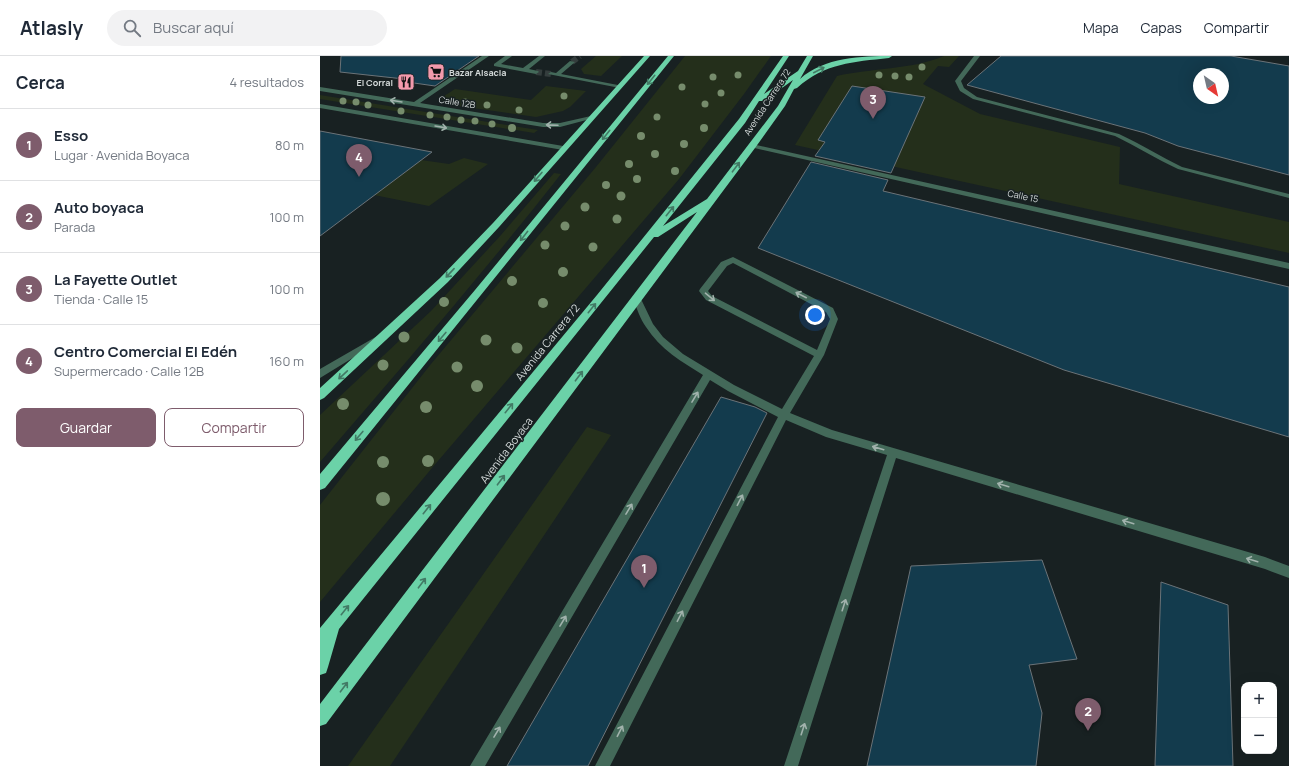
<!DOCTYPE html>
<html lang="es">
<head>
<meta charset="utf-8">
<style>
	body { margin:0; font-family:Manrope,sans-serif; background:#f2f2f3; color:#1f2937 }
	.controls { position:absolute; right:12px; bottom:12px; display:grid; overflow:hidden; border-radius:8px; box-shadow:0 4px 16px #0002 }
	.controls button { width:36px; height:36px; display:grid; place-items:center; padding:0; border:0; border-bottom:1px solid #e0e1e3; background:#fff; color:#1f2937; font:20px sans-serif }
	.compass { position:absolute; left:873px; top:12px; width:36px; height:36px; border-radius:50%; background:#fff; box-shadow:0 4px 16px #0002; rotate:146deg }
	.you { position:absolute; left:495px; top:259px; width:14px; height:14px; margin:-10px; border:3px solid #fff; border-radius:50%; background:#1a73e8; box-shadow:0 0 0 6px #1a73e833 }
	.badge { display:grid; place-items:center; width:26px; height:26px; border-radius:50%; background:#7e5c6c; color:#fff; font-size:13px; font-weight:700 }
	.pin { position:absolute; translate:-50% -33px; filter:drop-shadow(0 1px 2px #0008) }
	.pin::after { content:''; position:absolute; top:21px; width:14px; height:12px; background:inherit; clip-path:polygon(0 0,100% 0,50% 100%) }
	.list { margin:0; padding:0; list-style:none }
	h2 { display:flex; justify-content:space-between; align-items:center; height:52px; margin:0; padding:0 16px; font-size:17px }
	h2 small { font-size:13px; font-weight:400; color:#747a83 }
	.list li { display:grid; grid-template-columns:26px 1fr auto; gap:12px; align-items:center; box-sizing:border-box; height:72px; padding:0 16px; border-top:1px solid #e0e1e3 }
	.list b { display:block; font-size:15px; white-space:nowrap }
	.list p { margin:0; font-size:13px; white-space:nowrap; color:#747a83 }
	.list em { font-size:13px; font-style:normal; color:#747a83 }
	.actions { display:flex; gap:8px; padding:12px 16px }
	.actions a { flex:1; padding:9px 0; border:1px solid #7e5c6c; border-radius:8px; text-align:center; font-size:14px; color:#7e5c6c }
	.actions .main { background:#7e5c6c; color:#fff }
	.icon { flex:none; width:22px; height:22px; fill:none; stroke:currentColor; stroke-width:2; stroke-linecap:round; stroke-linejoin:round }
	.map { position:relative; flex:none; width:969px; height:710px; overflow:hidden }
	header { display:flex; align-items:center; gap:24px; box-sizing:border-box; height:56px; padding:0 20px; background:#fff; border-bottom:1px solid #e0e1e3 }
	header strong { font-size:19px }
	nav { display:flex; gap:22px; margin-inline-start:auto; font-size:14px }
	.search { width:280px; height:36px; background:#f2f2f3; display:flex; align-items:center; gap:10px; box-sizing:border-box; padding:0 14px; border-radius:22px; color:#747a83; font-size:15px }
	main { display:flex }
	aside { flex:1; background:#fff }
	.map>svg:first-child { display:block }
</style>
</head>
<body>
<header>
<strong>Atlasly</strong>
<div class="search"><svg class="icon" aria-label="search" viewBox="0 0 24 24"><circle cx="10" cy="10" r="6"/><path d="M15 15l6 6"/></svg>Buscar aquí</div>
<nav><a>Mapa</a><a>Capas</a><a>Compartir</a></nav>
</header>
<main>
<aside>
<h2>Cerca<small>4 resultados</small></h2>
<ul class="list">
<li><span class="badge">1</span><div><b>Esso</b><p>Lugar · Avenida Boyaca</p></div><em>80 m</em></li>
<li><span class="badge">2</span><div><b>Auto boyaca</b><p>Parada</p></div><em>100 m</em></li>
<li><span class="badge">3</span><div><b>La Fayette Outlet</b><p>Tienda · Calle 15</p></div><em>100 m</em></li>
<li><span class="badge">4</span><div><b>Centro Comercial El Edén</b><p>Supermercado · Calle 12B</p></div><em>160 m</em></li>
</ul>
<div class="actions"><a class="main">Guardar</a><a>Compartir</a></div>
</aside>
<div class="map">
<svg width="969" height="710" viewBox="0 0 969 710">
	<rect width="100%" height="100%" fill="#182122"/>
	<!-- green -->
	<path fill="#242f1b" d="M276,0h26l-21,20 -17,-2 -3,-5z
		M365,0h86l-27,38 -65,85 -247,289 -112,134v-97l111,-141 165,-197z
		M624,0h15l-10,11 -11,-1 -15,18 57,30 140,33 -1,37 170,38v31l-494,-108 42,-69c34,-8 74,-6 107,-20z
		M226,30l40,5 -16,16 -7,4 -27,6 -91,-13 -4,-6 14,-9 76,11z
		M0,39l218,35 -4,3 -214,-34z
		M144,102l24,6 -59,42 -55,-11 47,-35 28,4z
		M234,117l7,1c-77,98 -159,193 -241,288v-47l111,-104 70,-76z
		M267,371l24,8 -221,331h-42z"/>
	<!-- building -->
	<path fill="#133b4d" stroke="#6b7378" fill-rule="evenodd" d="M21,0h138l-44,30 -35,-5 4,-2 -64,-7z
		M681,0h230l58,10v109l-111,-29 -33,-13 -178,-48zM879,18h24v24h-24z
		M532,30l73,11 -34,76 -76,-17 10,-14 -7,-2z
		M0,75l112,21 -112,84z
		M491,106l77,18 -5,11 406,96v150l-225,-67 -306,-122z
		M401,341l34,10 12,6 -179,353h-81z
		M722,504l35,99 -48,6 13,48 -6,53h-169l44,-200z
		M841,526l67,23 5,161h-78z"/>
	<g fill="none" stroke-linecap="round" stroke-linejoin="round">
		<!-- minor-tunnel -->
		<path stroke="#343d3d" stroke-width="6" stroke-dasharray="6 3" stroke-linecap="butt" d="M252,6l8,-6
			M216,16l15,2"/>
		<!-- minor -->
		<path fill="#436959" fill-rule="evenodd" d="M162,0h7l-69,47 123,20h17l31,-7 3,2 -34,9h-17l-223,-36v-4l94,15z
			M185,0h7l-11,8 22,4 16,-12h6l-16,13 9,2 1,1 -3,2 -42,-8v-2z
			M654,0h6l-19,25 3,7 13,9 142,37c22,10 42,23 63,33l107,27v4l-111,-29c-22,-10 -42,-23 -63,-33l-142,-37 -13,-8 -5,-10z
			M250,5l5,1 -14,12 62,12 -3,2 -72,-14 3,-2 5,1z
			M0,48l243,42 3,2 -3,2 -243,-42z
			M432,88l537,119v6l-539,-122v-2z
			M413,201l100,51 5,11 -14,36 -34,58 42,17 433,127 24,9v12l-24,-9 -369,-111 -98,308h-14l103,-311 -61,-18 -40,-17 -176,346h-15l183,-349 -50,-26 -18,-11 -225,386h-15l233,-391c-21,-13 -43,-26 -57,-48 -6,-8 -9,-19 -13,-28l1,-2h6l13,27 10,13 20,17 51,31 48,24 32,-53 -108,-56 -7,-9 1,-2 21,-27zM413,207l93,49 4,7 -13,31 -105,-54 -4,-5 19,-25z
			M59,279l5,3 -2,2 -62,38v-9z"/>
		<!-- highway -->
		<path fill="#6bd2a8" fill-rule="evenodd" d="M324,0h6l-151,171 -51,55 -124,116 -4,2v-12l120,-110 53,-55z
			M348,0h6l-349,432 -5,2v-16l155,-184z
			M463,0h6l-25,38 34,-23 9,-15h6l-13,23c24,-22 62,-23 92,-23l-3,2c-36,4 -64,5 -92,30l-3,1 -9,17 -30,42 -429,576 -6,2v-22l377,-492 -39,25h-4l-315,392 -11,38 -2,6 -6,2v-47l277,-333 142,-176zM473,24l-15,26 -71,93 -44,27 82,-103 14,-22h5z"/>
	</g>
	<!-- trees -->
	<g fill="#768c6c">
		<circle cx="602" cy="11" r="3.5"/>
		<circle cx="418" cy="19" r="3.5"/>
		<circle cx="559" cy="19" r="3.5"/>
		<circle cx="575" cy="20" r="3.5"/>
		<circle cx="393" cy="21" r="3.5"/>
		<circle cx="589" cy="21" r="3.5"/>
		<circle cx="362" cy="31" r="3.5"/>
		<circle cx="401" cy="37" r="3.5"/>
		<circle cx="244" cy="40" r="3.5"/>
		<circle cx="23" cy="45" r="3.5"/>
		<circle cx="36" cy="46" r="3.5"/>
		<circle cx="145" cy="46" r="3.5"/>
		<circle cx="385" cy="48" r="3.5"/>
		<circle cx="48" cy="49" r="3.5"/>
		<circle cx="167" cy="49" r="3.5"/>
		<circle cx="199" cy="54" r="3.5"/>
		<circle cx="81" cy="55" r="3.5"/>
		<circle cx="110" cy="59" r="3.5"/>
		<circle cx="127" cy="61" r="3.5"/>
		<circle cx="337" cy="61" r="3.5"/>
		<circle cx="141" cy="64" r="3.5"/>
		<circle cx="155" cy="65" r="3.5"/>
		<circle cx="172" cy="68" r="3.5"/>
		<circle cx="192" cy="72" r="4"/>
		<circle cx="384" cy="72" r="4"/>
		<circle cx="321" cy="80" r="4"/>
		<circle cx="364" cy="88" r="4"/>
		<circle cx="335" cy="98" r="4"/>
		<circle cx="309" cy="108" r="4"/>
		<circle cx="355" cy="115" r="4"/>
		<circle cx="317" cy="123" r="4"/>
		<circle cx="286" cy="129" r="4"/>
		<circle cx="301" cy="140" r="4.5"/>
		<circle cx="265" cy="151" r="4.5"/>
		<circle cx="297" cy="163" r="4.5"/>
		<circle cx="245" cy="170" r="4.5"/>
		<circle cx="225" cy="189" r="4.5"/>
		<circle cx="273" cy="191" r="4.5"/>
		<circle cx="243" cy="216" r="5"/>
		<circle cx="192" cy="225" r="5"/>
		<circle cx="124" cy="246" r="5"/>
		<circle cx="223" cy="247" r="5"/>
		<circle cx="84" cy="281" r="5.5"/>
		<circle cx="166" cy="284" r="5.5"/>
		<circle cx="197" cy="292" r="5.5"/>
		<circle cx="63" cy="309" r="5.5"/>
		<circle cx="137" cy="311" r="5.5"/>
		<circle cx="157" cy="330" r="6"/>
		<circle cx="23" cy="348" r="6"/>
		<circle cx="106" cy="351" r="6"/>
		<circle cx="108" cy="405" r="6"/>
		<circle cx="63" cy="406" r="6"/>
		<circle cx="63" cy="443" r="7"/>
	</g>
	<!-- one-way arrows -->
	<defs><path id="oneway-shaft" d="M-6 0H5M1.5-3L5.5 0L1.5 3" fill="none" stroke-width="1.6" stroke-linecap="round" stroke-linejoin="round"/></defs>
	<g stroke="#427a65">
		<use href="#oneway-shaft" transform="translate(499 14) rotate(-27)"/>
		<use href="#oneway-shaft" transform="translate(331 24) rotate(129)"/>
		<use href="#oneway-shaft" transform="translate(286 79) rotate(129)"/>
		<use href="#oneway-shaft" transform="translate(416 111) rotate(-53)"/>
		<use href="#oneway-shaft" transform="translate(218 121) rotate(131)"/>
		<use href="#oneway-shaft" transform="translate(350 155) rotate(-51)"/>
		<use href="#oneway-shaft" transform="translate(204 180) rotate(128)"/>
		<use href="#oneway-shaft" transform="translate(130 217) rotate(133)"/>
		<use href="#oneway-shaft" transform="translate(272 252) rotate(-51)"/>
		<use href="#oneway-shaft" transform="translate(122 281) rotate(130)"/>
		<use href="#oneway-shaft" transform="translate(23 319) rotate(137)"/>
		<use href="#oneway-shaft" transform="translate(259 320) rotate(-53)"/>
		<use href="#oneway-shaft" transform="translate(189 352) rotate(-51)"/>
		<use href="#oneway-shaft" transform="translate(39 380) rotate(130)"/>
		<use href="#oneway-shaft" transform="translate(181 424) rotate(-53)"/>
		<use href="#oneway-shaft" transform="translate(107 453) rotate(-51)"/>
		<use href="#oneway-shaft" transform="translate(102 527) rotate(-53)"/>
		<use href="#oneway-shaft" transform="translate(25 554) rotate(-51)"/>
		<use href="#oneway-shaft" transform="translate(24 631) rotate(-53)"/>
	</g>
	<g stroke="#a1b2ac">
		<use href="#oneway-shaft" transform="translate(76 45) rotate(-171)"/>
		<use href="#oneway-shaft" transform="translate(232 69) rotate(-178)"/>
		<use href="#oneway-shaft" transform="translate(121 71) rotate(10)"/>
		<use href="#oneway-shaft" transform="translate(481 239) rotate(-153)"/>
		<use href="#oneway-shaft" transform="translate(390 241) rotate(40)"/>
		<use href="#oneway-shaft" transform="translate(375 341) rotate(-59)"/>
		<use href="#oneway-shaft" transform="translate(558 392) rotate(-164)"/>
		<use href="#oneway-shaft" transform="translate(683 429) rotate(-163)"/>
		<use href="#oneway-shaft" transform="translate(420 444) rotate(-63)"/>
		<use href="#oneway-shaft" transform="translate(309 453) rotate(-59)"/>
		<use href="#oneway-shaft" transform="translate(808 466) rotate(-163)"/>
		<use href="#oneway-shaft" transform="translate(932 504) rotate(-163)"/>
		<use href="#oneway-shaft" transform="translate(524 549) rotate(-72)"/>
		<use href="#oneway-shaft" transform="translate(360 560) rotate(-63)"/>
		<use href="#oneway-shaft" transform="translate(243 565) rotate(-59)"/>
		<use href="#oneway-shaft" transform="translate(483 673) rotate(-72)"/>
		<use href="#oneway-shaft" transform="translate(300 675) rotate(-63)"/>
		<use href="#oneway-shaft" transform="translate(177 676) rotate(-59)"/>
	</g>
	<!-- icons -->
	<defs>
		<g id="supermarket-square" transform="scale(0.9)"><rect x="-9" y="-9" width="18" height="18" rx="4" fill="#f39aac" stroke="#182122"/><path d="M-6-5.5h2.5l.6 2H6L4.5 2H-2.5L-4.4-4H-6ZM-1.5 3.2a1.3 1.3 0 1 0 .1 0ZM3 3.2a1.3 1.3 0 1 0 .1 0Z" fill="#111"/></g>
		<g id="restaurant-square" transform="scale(0.9)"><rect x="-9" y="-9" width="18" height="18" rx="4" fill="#f39aac" stroke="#182122"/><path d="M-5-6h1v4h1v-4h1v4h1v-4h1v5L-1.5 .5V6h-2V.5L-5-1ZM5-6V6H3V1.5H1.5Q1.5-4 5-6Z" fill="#111"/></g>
	</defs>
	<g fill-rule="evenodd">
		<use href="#supermarket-square" x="116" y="16"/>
		<use href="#restaurant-square" x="86" y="26"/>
	</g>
	<g text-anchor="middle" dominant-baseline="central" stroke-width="3" stroke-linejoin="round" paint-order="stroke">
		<!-- far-poi labels -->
		<g font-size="9" font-weight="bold" fill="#d3d9d9" stroke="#182122" text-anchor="start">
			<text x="129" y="16">Bazar Alsacia</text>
			<text x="73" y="26" text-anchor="end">El Corral</text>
		</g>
		<!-- far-street labels -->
		<g font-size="9" fill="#d3d9d9" stroke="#182122">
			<text transform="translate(137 46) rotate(9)">Calle 12B</text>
			<text transform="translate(447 46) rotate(-57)">Avenida Carrera 72</text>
			<text transform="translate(703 140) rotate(12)">Calle 15</text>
		</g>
		<!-- street labels -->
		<g font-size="11" fill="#d3d9d9" stroke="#182122">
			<text transform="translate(227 286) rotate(-51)">Avenida Carrera 72</text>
			<text transform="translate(186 394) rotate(-53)">Avenida Boyaca</text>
		</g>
	</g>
</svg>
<div class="controls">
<button>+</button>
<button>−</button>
</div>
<svg class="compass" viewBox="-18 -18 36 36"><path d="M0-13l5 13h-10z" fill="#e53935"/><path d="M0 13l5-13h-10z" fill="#747a83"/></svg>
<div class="you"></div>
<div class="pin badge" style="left:324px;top:532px">1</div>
<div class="pin badge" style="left:768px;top:675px">2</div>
<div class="pin badge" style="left:553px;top:63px">3</div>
<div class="pin badge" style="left:39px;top:121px">4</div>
</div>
</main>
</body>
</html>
